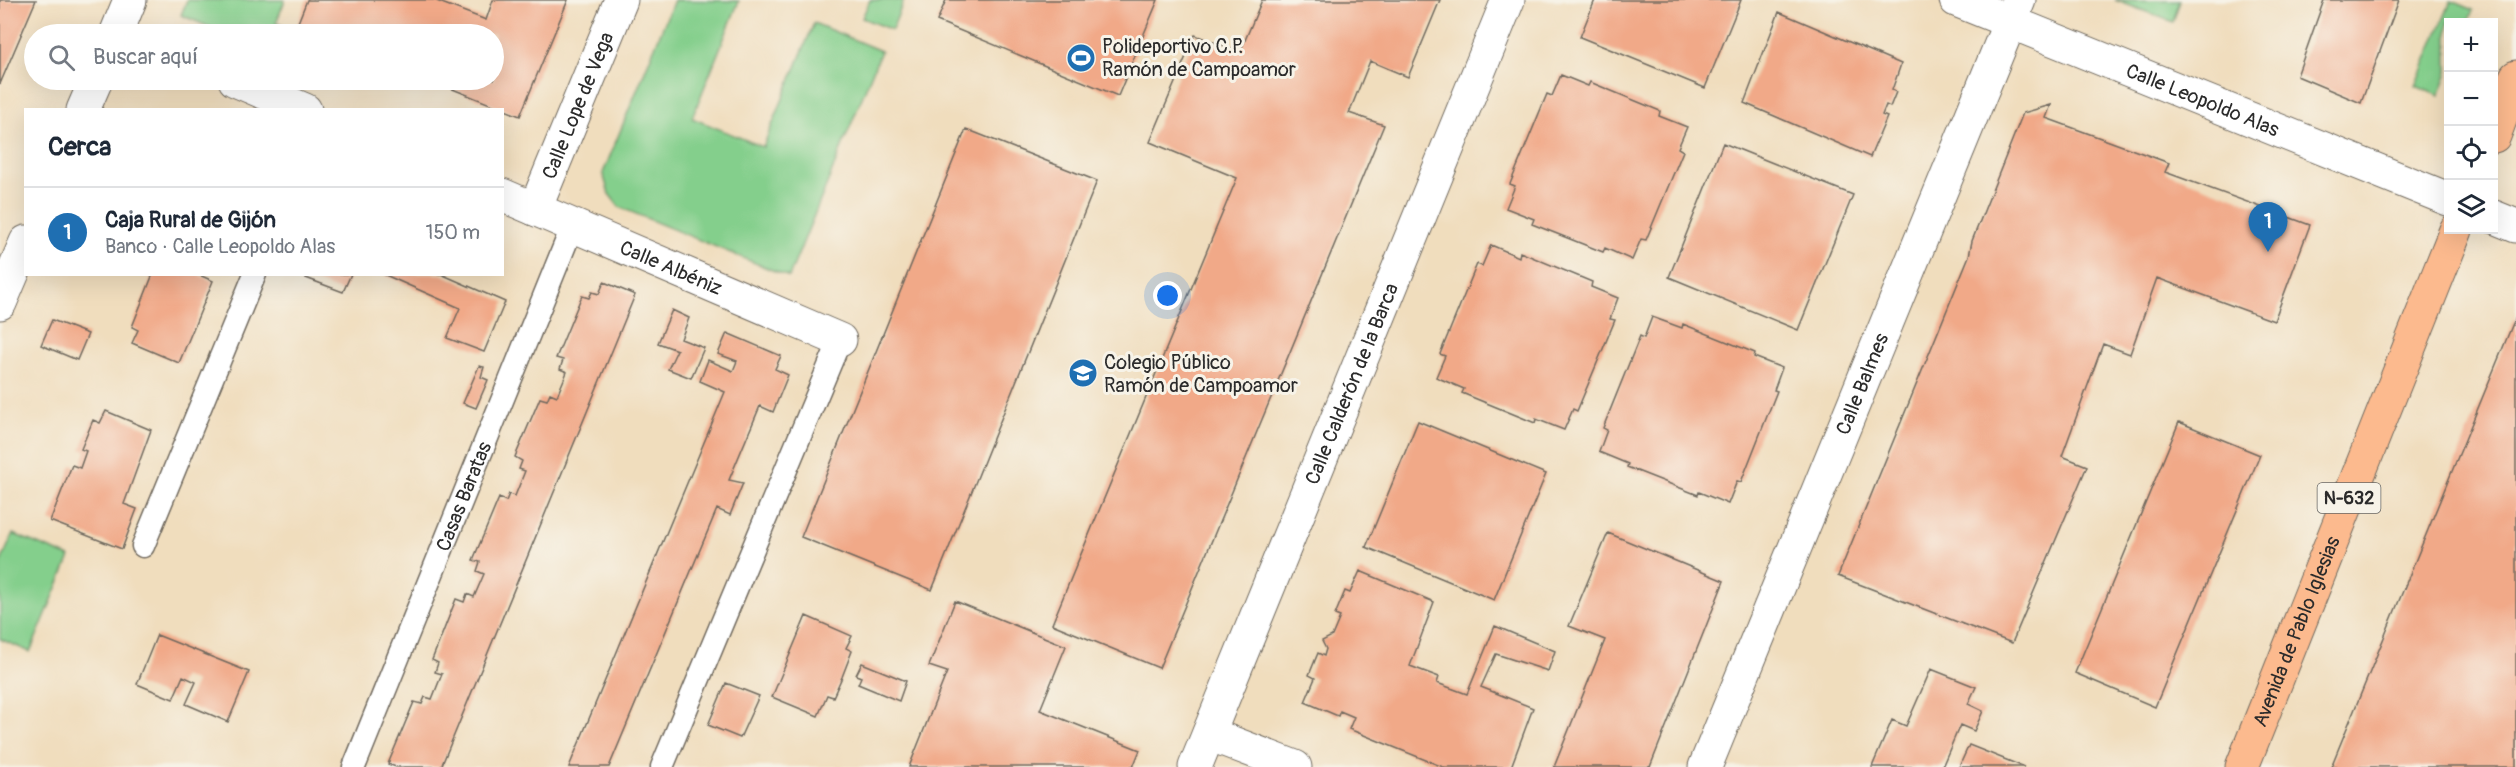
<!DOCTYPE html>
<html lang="es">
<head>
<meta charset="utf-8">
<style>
	body { margin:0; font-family:Pangolin,sans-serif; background:#f6f6f7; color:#1f2937 }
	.controls { position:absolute; right:18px; top:18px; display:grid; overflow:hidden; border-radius:0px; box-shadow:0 6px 24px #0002 }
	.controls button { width:54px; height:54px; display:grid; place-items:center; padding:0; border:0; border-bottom:2px solid #e0e1e3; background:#fff; color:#1f2937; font:30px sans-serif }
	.you { position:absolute; left:1168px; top:296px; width:21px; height:21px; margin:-15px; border:4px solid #fff; border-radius:50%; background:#1a73e8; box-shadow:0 0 0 9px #1a73e833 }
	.badge { display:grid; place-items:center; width:39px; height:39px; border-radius:50%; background:#1f6fb2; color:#fff; font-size:20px; font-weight:700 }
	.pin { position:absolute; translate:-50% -50px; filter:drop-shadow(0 2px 3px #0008) }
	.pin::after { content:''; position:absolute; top:32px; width:21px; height:18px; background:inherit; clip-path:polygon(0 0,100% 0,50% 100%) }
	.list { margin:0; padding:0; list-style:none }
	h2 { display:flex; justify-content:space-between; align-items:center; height:78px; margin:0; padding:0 24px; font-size:26px }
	h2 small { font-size:20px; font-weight:400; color:#747a83 }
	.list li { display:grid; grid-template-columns:39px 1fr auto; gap:18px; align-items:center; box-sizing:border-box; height:90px; padding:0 24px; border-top:2px solid #e0e1e3 }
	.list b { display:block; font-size:22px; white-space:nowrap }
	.list p { margin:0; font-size:20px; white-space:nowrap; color:#747a83 }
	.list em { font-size:20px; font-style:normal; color:#747a83 }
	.icon { flex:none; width:33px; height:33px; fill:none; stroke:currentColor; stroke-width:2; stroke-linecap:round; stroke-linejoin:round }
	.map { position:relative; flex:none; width:2516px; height:767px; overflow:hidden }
	.search { position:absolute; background:#fff; box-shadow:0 6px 24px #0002; left:24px; top:24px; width:480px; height:66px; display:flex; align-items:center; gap:15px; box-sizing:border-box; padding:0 21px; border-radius:33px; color:#747a83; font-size:22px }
	.panel { position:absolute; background:#fff; box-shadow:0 6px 24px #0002; left:24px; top:108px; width:480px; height:168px; border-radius:0px }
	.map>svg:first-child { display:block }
</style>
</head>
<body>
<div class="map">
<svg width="2516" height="767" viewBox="0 0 2516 767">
	<rect width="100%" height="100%" fill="#f7f3e8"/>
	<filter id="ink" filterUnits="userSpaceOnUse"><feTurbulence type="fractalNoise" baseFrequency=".0167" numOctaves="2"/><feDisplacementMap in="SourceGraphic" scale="12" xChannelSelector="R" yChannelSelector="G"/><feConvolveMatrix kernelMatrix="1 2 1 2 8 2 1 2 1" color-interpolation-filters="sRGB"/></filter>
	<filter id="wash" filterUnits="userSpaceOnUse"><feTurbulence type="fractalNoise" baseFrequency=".008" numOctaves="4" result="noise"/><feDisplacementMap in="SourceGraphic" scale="24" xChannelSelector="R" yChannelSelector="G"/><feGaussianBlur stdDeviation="1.35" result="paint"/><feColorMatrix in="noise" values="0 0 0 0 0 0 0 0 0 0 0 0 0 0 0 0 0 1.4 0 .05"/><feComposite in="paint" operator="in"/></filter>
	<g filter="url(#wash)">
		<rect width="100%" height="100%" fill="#f0ddbd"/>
		<!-- green -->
		<path fill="#84cf8c" stroke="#587d5c" stroke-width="1.5" d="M187,0h98l-9,23 26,11h-76l-45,-19z
			M674,0l65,1 -47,117 71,29 51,-124 67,28 -92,226 -170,-70 -10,-13 -6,-21z
			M870,0h34l-12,30 -30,-12z
			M2115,0h65l-7,22z
			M2451,1l22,9 -5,12h-20v50l-9,24 -23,-10z
			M13,534l57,23 -40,95 -30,-13v-75z"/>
		<g id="blocks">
			<!-- building -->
			<path fill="#f1a988" d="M0,0h36l-36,84z
				M307,0h127l52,20 7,-20h75l-48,116 -90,-36h64v-46h-174l-23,-9z
				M946,0h212l-40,96 -181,-75z
				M1262,0h178l-32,77 -38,-16 -21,52 35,12 -225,543 -107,-44 185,-446 -87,-36 45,-107 45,17z
				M1595,0h146l-36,88 -125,-51z
				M2324,0h75l-38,103 -64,-27z
				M1779,12l122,52 -9,26 4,2 -6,15 -4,-2 -4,10 5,2 -17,40 -126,-54z
				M1561,75l27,11 2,-4 70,29 -1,5 28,11 -9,21 5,3 -37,89 -5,-1 -9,21 -27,-12 -2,4 -71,-28 2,-5 -28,-11 9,-22 -5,-2 37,-90 5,2z
				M2051,105l-5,13 123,45 -4,9 145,53 -36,96 -117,-43 -27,76 -27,-10 -41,112 25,10 -75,177 -174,-67 131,-320 3,-15 51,-128z
				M966,129l131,52 -165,409 -131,-53z
				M1723,143l130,52 -55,135 -129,-53z
				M1491,245l28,12 1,-5 72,30 -1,5 27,11 -8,21 5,1 -38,91 -4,-2 -9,21 -28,-11 -1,4 -73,-30 2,-4 -28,-12 9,-21 -5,-2 37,-90 5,2z
				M153,274h44l16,7 -34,82 -47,-20 6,-13 -6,-3z
				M308,274h43l-8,18 -37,-14z
				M383,274h58l64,28 -21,50 -37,-14 13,-30z
				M604,282l31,13 -194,472h-45l-8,-3 26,-62 8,2 3,-7 7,2 10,-25 -7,-2 3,-9 -6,-3 24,-61 8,3 3,-8 7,3 10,-23 -7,-3 3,-9 -7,-2 26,-62 7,3 3,-7 6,2 10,-25 -6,-2 3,-8 -7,-4 25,-59 7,2 3,-7 7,3 10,-24 -7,-3 3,-9 -7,-2 24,-58 2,-4 7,2 3,-6 7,2z
				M672,310l17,8 -8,21 23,9 -13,30 -23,-9 9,-19 -19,-7z
				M2516,316v451h-185l117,-286z
				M1652,317l30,11 1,-4 72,29 -1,4 28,11 -8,22 3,1 -36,91 -4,-1 -9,23 -29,-12 -1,3 -71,-28 1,-3 -29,-12 8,-22 -4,-2 37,-92 4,2z
				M52,320l36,14 -11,26 -36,-15z
				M727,333l54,23 -6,13 13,6 -15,37 -13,-6 -31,74 14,3 -13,32 -13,-6 -108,258h-40l156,-375 -25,-11 8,-21 25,11 4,-10 -19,-7z
				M479,366l5,1 -3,10 7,3 -12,28 -13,-5z
				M106,411l45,19 -27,74 13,5 -15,40 -72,-28 22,-56 8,3 6,-17 -5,-2 12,-29 7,3z
				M1418,421l128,53 -52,126 -128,-53z
				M2179,422l81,33 -105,252 -80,-34z
				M1608,533l116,48 -74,186h-96l51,-127 -36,-14z
				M1360,571l74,31 -24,64 29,11 -2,6 30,11 28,-68 60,25 -7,20 -52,-17 -15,33 52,21 -22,59h-68l-94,-38 5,-12 -14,-6 -2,5 -33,-14 10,-24 -6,-3 9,-22 6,3 2,-7 -4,-8 10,-5 8,-19 -5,-2 10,-24 5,2z
				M955,601l111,45 -26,64 100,40 -7,17h-224l38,-95 -18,-6z
				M806,616l46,20 -6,12 6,3 -10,26 -9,20 -6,-2 -9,21 -46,-19z
				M157,635l92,37 -21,50 -42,-18 10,-22 -13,-6 -10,23 -36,-15z
				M862,663l44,18 -7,20 -41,-17 3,-7 -5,-2z
				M1931,669l45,18 -8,17 15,7 -9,20 -14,-6 -18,42h-70l20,-47 14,6z
				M726,683l33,13 -19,42 -32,-13z
				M1969,745l55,22h-65z"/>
		</g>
	</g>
	<g filter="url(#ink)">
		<use href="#blocks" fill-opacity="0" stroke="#70695e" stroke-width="1.5"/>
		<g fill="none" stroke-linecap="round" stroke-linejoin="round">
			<!-- lane casing -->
			<g stroke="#70695e" stroke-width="25">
				<g id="lane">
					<path d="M143,546l112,-272"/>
					<path id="s1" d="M354,767l219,-542"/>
					<path d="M662,767l178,-427"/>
				</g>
			</g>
			<!-- street casing -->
			<g stroke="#70695e" stroke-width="35">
				<g id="street">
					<path id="s2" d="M1956,0l492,199"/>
					<path d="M116,34l14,-34"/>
					<path d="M235,80l70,30"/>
					<path d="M83,110l13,-30"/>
					<path id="s3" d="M502,195l338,145"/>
					<path id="s4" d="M535,209l86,-209"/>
					<path d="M2494,217l22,9"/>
					<path d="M0,303l26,-61"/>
					<path d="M1209,734l86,33"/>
					<path id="s5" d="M1195,767l313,-767"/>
					<path id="s6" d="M1705,767l314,-767"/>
				</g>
			</g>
			<!-- primary casing -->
			<g stroke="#70695e" stroke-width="35">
				<g id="primary">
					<path d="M2494,136l22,-59"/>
					<path id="s7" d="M2242,767l214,-537"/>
				</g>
			</g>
			<!-- lane -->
			<use href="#lane" stroke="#fff" stroke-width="22"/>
			<!-- street -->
			<use href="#street" stroke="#fff" stroke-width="33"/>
			<!-- primary -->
			<use href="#primary" stroke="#fcba8e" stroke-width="33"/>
		</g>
	</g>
	<!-- icons -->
	<defs>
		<g id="stadium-disc" transform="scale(1.5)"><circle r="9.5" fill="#1f6fb2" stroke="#f7f3e8"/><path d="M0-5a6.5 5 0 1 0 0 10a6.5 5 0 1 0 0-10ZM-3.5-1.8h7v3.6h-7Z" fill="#fff"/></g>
		<g id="school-disc" transform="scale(1.5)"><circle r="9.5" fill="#1f6fb2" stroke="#f7f3e8"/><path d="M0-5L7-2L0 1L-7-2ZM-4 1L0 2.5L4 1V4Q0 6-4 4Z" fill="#fff"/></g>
	</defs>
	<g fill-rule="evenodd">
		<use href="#stadium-disc" x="1081" y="58"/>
		<use href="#school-disc" x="1083" y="373"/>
	</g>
	<g text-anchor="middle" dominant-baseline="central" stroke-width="6" stroke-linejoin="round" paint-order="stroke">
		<!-- shield labels -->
		<rect fill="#f7f3e8" stroke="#686764" stroke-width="1.5" x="2317.5" y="483" width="63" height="30" rx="4.5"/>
		<g font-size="18" font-weight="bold" fill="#2b2b2b">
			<text x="2349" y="498">N-632</text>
		</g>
		<!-- poi labels -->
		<g font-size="20" fill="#2b2b2b" stroke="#f7f3e8" text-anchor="start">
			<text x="1102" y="46">Polideportivo C.P.<tspan x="1102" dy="23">Ramón de Campoamor</tspan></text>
			<text x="1104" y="362">Colegio Público<tspan x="1104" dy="23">Ramón de Campoamor</tspan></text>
		</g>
		<!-- street labels -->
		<g font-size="20" fill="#2b2b2b" stroke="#f7f3e8">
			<text stroke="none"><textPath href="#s2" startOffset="266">Calle Leopoldo Alas</textPath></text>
			<text stroke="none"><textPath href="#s4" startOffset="112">Calle Lope de Vega</textPath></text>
			<text stroke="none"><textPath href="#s3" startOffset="184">Calle Albéniz</textPath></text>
			<text stroke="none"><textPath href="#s6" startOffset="414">Calle Balmes</textPath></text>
			<text stroke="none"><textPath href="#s5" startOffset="414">Calle Calderón de la Barca</textPath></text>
			<text stroke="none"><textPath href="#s1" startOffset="292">Casas Baratas</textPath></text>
			<text stroke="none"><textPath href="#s7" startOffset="146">Avenida de Pablo Iglesias</textPath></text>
		</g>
	</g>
</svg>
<div class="controls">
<button>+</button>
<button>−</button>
<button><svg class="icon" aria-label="locate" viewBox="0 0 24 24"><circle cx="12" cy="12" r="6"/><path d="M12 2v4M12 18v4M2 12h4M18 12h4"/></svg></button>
<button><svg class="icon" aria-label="layers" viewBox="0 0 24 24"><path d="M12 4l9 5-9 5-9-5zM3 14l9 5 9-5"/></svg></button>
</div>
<div class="you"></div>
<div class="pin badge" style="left:2268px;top:252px">1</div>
<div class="search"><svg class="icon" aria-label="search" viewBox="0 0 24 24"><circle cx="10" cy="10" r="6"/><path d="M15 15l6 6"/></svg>Buscar aquí</div>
<section class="panel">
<h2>Cerca<small></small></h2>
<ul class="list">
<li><span class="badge">1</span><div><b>Caja Rural de Gijón</b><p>Banco · Calle Leopoldo Alas</p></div><em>150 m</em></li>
</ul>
</section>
</div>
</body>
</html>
